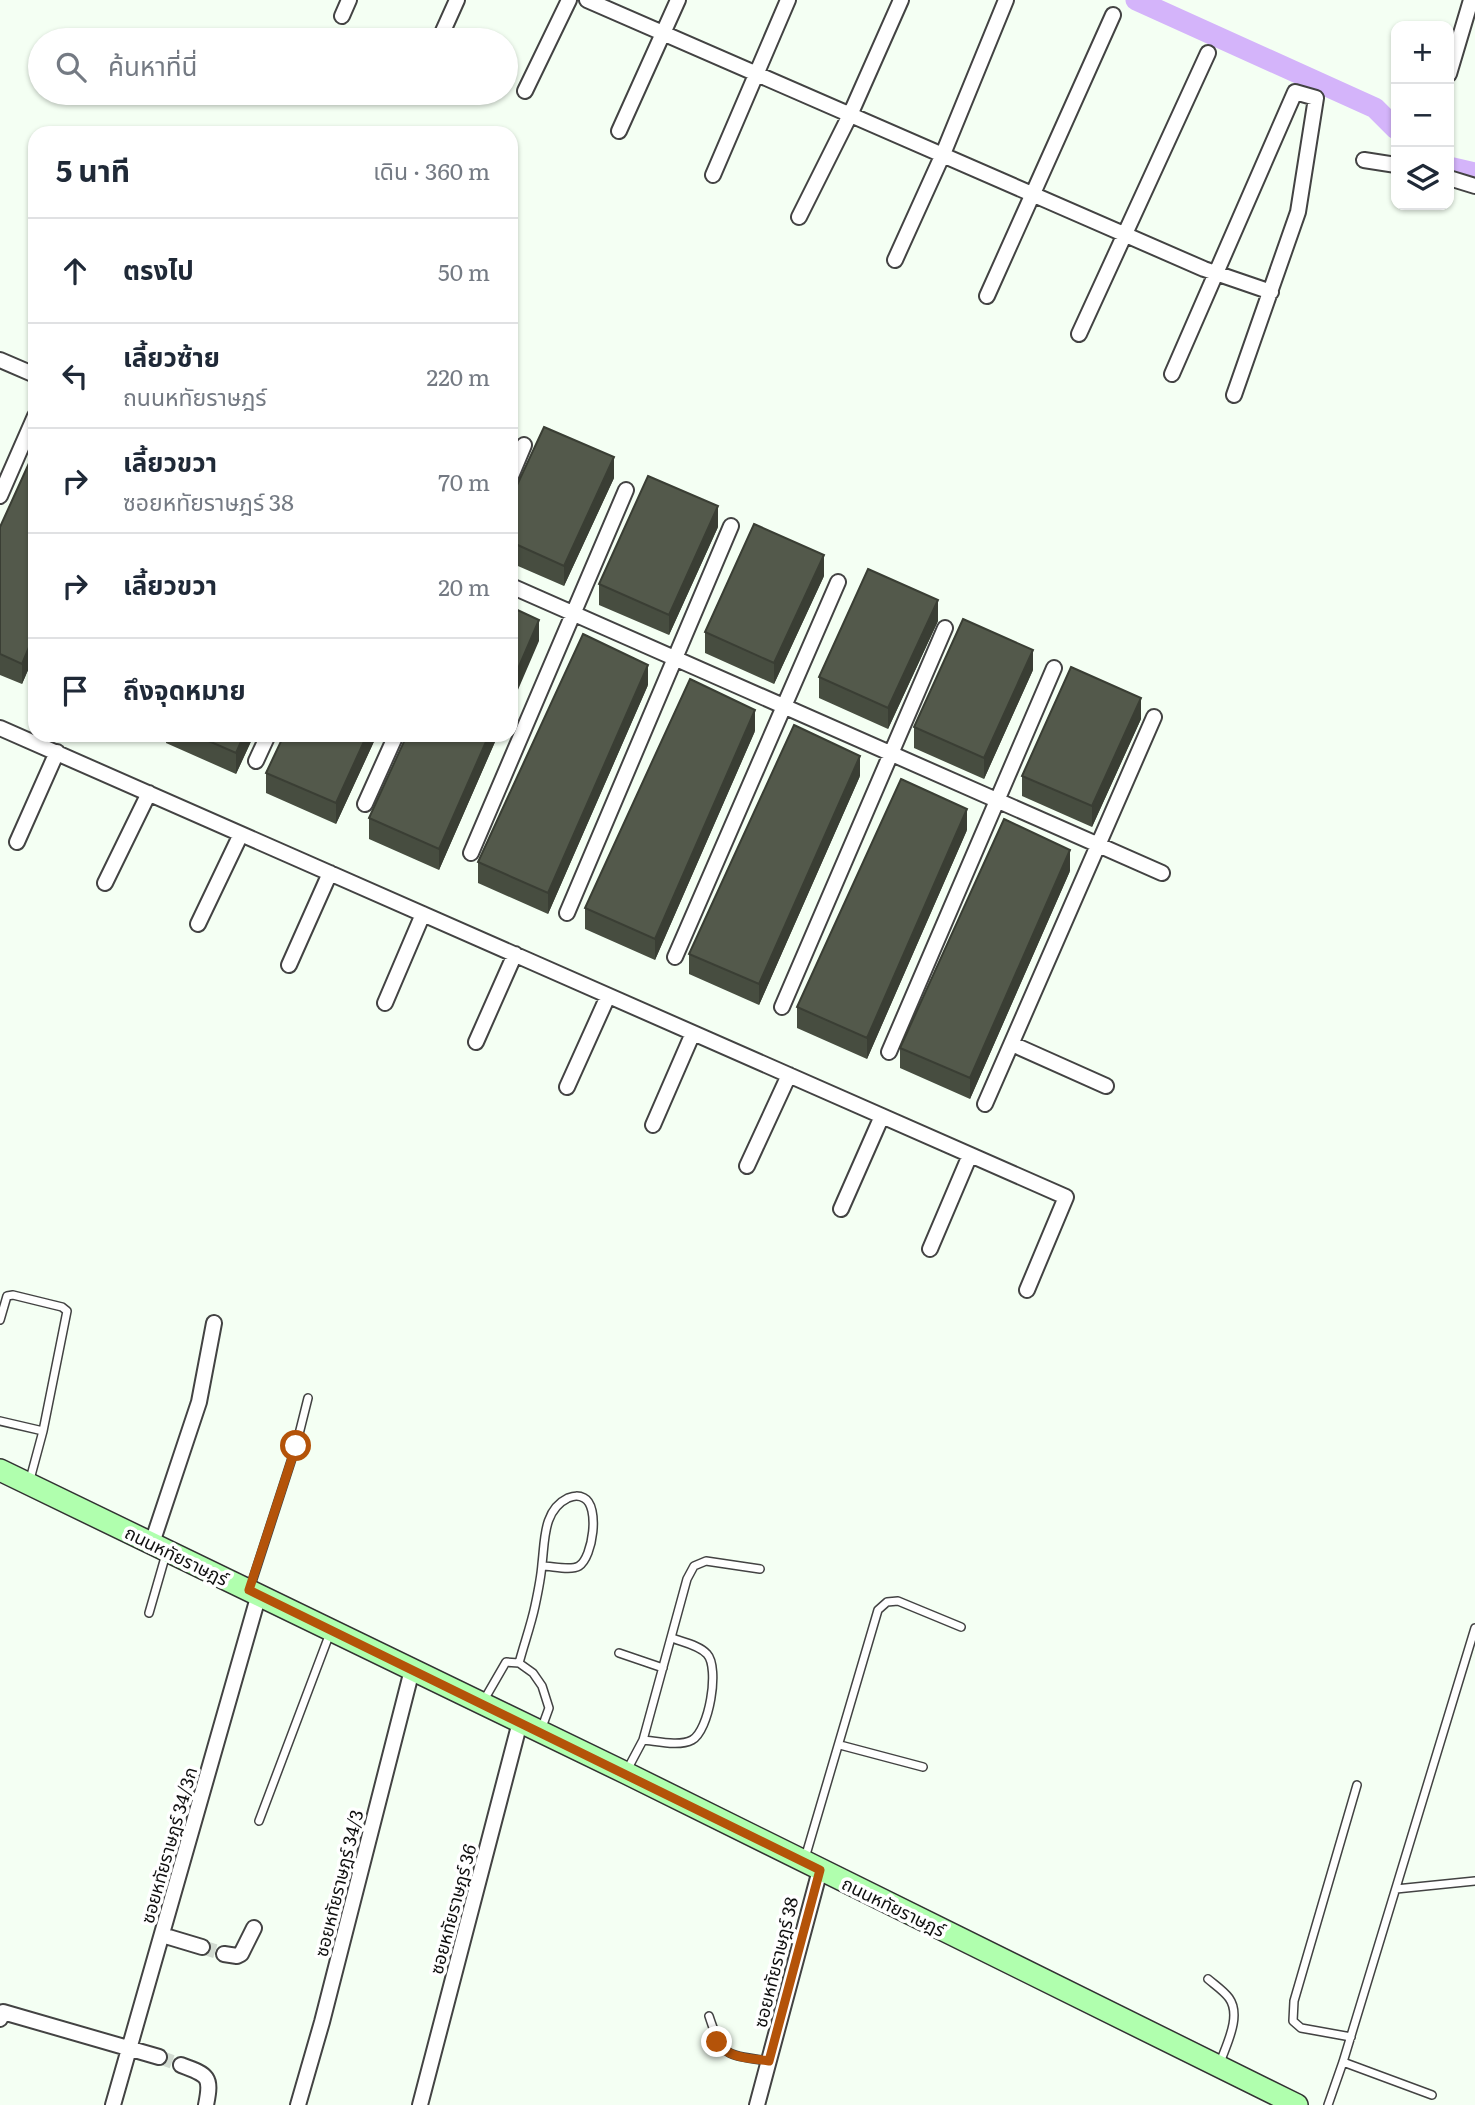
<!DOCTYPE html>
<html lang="th">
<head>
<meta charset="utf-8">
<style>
	body { margin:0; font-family:Literata,"Noto Sans Thai",serif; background:#f6f6f7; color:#1f2937 }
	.controls { position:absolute; right:21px; top:21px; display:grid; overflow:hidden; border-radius:14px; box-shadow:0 2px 5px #0004 }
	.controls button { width:63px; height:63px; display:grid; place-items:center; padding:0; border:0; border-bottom:2px solid #e0e1e3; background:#fff; color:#1f2937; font:35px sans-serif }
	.stop { position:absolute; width:21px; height:21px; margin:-16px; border:5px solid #b45309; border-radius:50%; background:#fff }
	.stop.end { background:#b45309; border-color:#fff; box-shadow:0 2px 7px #0008 }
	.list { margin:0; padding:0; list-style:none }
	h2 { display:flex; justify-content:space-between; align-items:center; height:91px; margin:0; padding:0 28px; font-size:30px }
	h2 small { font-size:23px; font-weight:400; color:#747a83 }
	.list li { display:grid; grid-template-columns:46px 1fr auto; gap:21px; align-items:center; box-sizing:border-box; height:105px; padding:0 28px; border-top:2px solid #e0e1e3 }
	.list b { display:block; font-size:26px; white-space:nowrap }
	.list p { margin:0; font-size:23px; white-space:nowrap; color:#747a83 }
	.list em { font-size:23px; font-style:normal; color:#747a83 }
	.icon { flex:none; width:38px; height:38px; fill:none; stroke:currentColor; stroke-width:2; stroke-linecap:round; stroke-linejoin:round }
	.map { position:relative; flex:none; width:1475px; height:2105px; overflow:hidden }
	.search { position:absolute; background:#fff; box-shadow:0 2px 5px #0004; left:28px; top:28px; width:490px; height:77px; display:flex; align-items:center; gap:18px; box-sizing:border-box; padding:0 24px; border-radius:38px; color:#747a83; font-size:26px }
	.panel { position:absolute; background:#fff; box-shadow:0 2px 5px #0004; left:28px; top:126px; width:490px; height:616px; border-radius:21px }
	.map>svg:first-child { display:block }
</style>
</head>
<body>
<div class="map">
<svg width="1475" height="2105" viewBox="0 0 1475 2105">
	<rect width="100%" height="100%" fill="#f4fff3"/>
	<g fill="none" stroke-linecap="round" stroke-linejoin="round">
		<!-- canal -->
		<path stroke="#d4b4fa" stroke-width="21" d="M1136,0l239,108 21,21
			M1449,167l26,6"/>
		<!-- street-tunnel -->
		<path stroke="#d2dbd1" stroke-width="14" stroke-dasharray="14 7" stroke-linecap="butt" d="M202,1947l22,7
			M159,2057l22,8"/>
		<!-- lane casing -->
		<g stroke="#434343" stroke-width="10">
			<path id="lane" d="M0,1320l7,-24 6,-1 49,12 5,4 -24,120 -14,52
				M0,1421l43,10
				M250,1588l46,-142 12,-48
				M149,1613l17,-59
				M619,1653l44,15
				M519,1663l14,10 9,13 7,22 -8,22
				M484,1700l22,-38 13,1c5,-19 12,-38 16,-57 3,-14 6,-28 7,-42 3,-24 1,-54 26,-66 6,-2 10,-3 16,0 16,8 9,59 -5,68 -8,5 -27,0 -37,0
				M643,1740c13,1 36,7 49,0 17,-9 28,-72 15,-86 -8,-9 -25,-12 -35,-16
				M840,1745l83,22
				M626,1772l17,-32 44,-161 7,-13 12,-5 54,8
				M259,1821l71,-188
				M805,1858l73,-248 9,-8 11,-1 63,26
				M1396,1889l79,-8
				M1208,1979c7,6 16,12 21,19 13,18 -3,47 -9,65
				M709,2016c14,43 17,38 59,45
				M1351,2037l-50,-9 -8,-7 1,-20 63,-216
				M1343,2062l89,33
				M1328,2105l15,-43 132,-434"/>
		</g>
		<!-- street casing -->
		<g stroke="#434343" stroke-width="18">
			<path id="street" d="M587,0l617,269 67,23
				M342,16l7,-16
				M439,40l18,-40
				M1449,74l22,-74
				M525,91l44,-91
				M619,131l59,-131
				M1364,160l32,5
				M713,175l75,-175
				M1449,178l26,8
				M799,217l51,-102 51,-115
				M895,260l48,-106 63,-154
				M987,296l126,-281
				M1079,334l129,-281
				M0,360l35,15
				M1172,374l123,-282 21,6 -18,114 -64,183
				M511,476l13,-31
				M0,496l35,-80
				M511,586l651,287
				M0,728l1066,469 -39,93
				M256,761l12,-26
				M365,804l31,-69
				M17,842l40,-90
				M471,853l155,-363
				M105,883l44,-90
				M567,913l164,-387
				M198,924l43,-90
				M675,957l163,-375
				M289,965l41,-92
				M385,1003l38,-89
				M782,1007l163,-379
				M476,1042l39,-88
				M1012,1044l94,42
				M889,1052l165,-384
				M567,1087l41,-91
				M985,1104l169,-387
				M653,1125l40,-92
				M747,1166l42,-91
				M841,1209l41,-93
				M930,1249l40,-94
				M152,1543l47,-141 15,-79
				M162,1935l40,12
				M224,1954l13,2 4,-2 13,-26
				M0,2019l3,-7 156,45
				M181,2065c27,10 31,11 25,40
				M113,2105l146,-511
				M298,2105l24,-83 90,-352
				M420,2105l100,-383
				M757,2105l63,-235"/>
		</g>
		<!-- secondary casing -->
		<g stroke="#323232" stroke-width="24">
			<path id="secondary" d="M0,1470l626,303 671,332"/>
		</g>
		<!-- lane -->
		<use href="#lane" stroke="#fff" stroke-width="7"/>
		<!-- street -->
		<use href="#street" stroke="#fff" stroke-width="14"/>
		<!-- secondary -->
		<use href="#secondary" stroke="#b0ffae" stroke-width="21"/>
	</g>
	<!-- wall -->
	<path fill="#474d40" d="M35,450v204l-13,30 -22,-9v-148z
		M614,478l-50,108 -53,-23v-65z
		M718,527l-49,108 -70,-30v-21z
		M824,576l-50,108 -69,-31v-21z
		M938,621l-50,108 -69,-31v-21z
		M1033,670l-49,109 -70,-31v-21z
		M648,685l-100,229 -70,-31v-21z
		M1141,719l-49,108 -70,-31v-20z
		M755,731l-100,229 -70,-31v-21z
		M166,735h88l-18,39 -70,-31z
		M377,735l-41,89 -70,-31v-20z
		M407,735h91l-59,135 -70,-31v-21z
		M860,776l-101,229 -70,-31v-20z
		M967,830l-100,229 -70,-31v-21z
		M1070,871l-100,228 -70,-31v-20z"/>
	<!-- shaded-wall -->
	<path fill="#3a3e34" d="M614,457v21l-50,108v-20z
		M718,506v21l-49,108v-20z
		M824,555v21l-50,108v-21z
		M938,600v21l-50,108v-21z
		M539,620v21l-28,65v-21z
		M35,633v21l-13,30v-20z
		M1033,650v20l-49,109v-21z
		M648,665v20l-100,229v-21z
		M1141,698v21l-49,108v-21z
		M755,710v21l-100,229v-21z
		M244,735h10l-18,39v-21z
		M367,735h10l-41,89v-21z
		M489,735h9l-59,135v-21z
		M860,756v20l-101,229v-21z
		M967,809v21l-100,229v-21z
		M1070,850v21l-100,228v-21z"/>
	<!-- building -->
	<path fill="#53594b" stroke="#3a3e34" stroke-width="2" d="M544,427l70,30 -50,109 -53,-24v-44z
		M35,450v183l-13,31 -22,-10v-127z
		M648,476l70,30 -49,109 -70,-31z
		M754,524l70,31 -50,108 -69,-31z
		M868,569l70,31 -50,108 -69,-31z
		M511,607l28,13 -28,65z
		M963,619l70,31 -49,108 -70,-31z
		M583,634l65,31 -100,228 -70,-31z
		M1071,667l70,31 -49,108 -70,-30z
		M690,679l65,31 -100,229 -70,-31z
		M794,725l66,31 -101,228 -70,-30z
		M195,735h49l-8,18z
		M284,735h83l-31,68 -70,-30z
		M407,735h82l-50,114 -70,-31z
		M901,779l66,30 -100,229 -70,-31z
		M1004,819l66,31 -100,228 -70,-30z"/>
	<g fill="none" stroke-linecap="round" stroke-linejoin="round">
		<!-- route -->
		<path stroke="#b45309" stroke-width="9" d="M296,1446l-47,144 571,280 -51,191c-18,-3 -41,-2 -52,-19"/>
	</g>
	<g text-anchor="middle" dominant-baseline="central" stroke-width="7" stroke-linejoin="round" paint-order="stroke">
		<!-- street labels -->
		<g font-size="18" fill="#101010" stroke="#fff">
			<text transform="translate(177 1555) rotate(26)">ถนนหทัยราษฎร์</text>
			<text transform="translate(168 1845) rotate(-74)">ซอยหทัยราษฎร์ 34/3ก</text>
			<text transform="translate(338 1883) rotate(-76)">ซอยหทัยราษฎร์ 34/3</text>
			<text transform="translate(894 1906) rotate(26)">ถนนหทัยราษฎร์</text>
			<text transform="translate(452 1909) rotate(-75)">ซอยหทัยราษฎร์ 36</text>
			<text transform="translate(775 1962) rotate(-76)">ซอยหทัยราษฎร์ 38</text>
		</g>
	</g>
</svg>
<div class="controls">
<button>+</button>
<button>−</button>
<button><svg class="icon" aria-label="layers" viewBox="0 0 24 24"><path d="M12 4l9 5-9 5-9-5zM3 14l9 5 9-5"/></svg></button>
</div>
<div class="stop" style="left:296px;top:1446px"></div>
<div class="stop end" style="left:717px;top:2042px"></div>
<div class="search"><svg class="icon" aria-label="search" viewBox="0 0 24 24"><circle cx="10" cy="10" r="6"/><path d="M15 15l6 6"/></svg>ค้นหาที่นี่</div>
<section class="panel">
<h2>5 นาที<small>เดิน · 360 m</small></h2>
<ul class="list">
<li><svg class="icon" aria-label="ahead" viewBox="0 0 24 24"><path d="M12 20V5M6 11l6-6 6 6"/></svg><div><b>ตรงไป</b></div><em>50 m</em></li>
<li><svg class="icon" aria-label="left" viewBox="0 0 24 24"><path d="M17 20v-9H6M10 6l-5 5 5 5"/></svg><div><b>เลี้ยวซ้าย</b><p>ถนนหทัยราษฎร์</p></div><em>220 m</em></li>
<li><svg class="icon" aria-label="right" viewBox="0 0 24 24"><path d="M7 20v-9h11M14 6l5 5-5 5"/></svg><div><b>เลี้ยวขวา</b><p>ซอยหทัยราษฎร์ 38</p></div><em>70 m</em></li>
<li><svg class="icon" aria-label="right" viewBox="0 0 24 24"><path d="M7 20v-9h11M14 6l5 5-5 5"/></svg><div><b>เลี้ยวขวา</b></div><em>20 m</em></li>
<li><svg class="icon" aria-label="arrive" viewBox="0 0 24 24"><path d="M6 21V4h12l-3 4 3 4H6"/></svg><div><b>ถึงจุดหมาย</b></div></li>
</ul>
</section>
</div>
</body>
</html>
